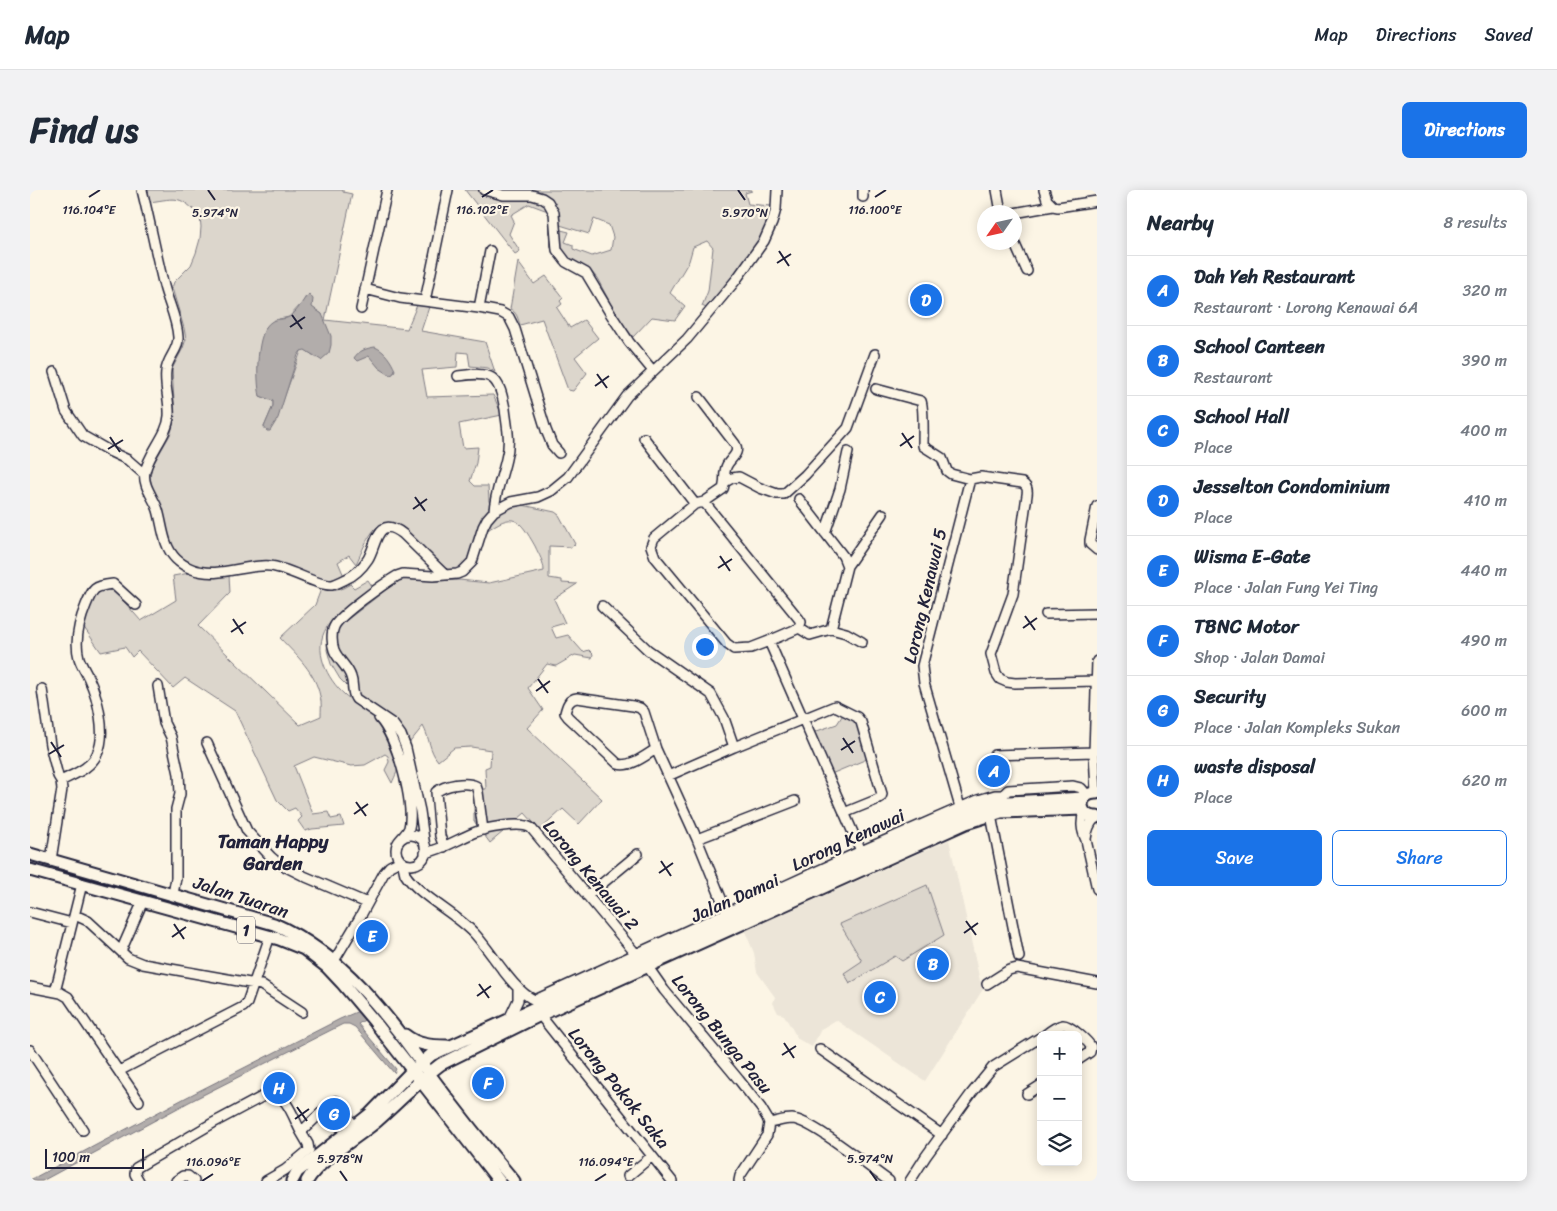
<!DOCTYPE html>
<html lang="en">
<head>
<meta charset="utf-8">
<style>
	body { margin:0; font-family:Sriracha,sans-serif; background:#f2f2f3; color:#1f2937 }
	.controls { position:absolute; right:15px; bottom:15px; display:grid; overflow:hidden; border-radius:8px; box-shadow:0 2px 12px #0003 }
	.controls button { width:45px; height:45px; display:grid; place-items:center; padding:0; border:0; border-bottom:1px solid #e0e1e3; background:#fff; color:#1f2937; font:25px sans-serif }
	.compass { position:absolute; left:947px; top:15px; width:45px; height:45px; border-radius:50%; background:#fff; box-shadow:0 2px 12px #0003; rotate:236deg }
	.scale { position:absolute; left:15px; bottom:12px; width:99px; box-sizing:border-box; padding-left:5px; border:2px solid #22223b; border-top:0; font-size:14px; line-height:18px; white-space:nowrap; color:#22223b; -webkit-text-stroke:4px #fcf5e5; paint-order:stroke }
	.you { position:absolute; left:674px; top:456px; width:18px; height:18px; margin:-12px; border:4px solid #fff; border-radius:50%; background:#1a73e8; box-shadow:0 0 0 8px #1a73e833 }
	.badge { display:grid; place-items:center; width:32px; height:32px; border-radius:50%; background:#1a73e8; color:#fff; font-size:16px; font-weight:700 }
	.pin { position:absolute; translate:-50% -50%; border:2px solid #fff; box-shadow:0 1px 5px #0006 }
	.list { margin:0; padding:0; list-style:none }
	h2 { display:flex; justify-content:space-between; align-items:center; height:65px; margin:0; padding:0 20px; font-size:21px }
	h2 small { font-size:16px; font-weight:400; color:#747a83 }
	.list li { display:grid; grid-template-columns:32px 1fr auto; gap:15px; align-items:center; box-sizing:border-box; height:70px; padding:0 20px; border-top:1px solid #e0e1e3 }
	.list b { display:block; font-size:19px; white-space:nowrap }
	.list p { margin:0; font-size:16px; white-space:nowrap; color:#747a83 }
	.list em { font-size:16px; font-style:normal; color:#747a83 }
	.actions { display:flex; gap:10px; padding:15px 20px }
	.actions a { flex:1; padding:11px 0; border:1px solid #1a73e8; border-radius:8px; text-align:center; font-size:18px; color:#1a73e8 }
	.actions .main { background:#1a73e8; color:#fff }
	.icon { flex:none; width:28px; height:28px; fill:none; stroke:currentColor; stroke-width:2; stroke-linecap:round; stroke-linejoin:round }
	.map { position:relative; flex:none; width:1067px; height:991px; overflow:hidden; border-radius:8px }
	header { display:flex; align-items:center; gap:30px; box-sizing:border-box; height:70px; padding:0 25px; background:#fff; border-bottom:1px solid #e0e1e3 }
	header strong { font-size:24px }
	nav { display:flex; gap:28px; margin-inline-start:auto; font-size:18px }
	.intro { display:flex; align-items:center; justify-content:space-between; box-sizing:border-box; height:120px; padding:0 30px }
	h1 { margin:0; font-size:35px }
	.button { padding:12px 22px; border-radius:8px; background:#1a73e8; color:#fff; font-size:18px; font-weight:700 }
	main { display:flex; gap:30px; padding:0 30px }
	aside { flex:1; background:#fff; border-radius:8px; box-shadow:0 2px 12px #0003 }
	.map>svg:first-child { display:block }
</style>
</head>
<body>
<header>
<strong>Map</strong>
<nav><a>Map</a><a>Directions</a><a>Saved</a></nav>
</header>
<div class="intro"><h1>Find us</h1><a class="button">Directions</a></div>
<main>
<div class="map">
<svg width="1067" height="991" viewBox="0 0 1067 991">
	<rect width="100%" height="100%" fill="#fcf5e5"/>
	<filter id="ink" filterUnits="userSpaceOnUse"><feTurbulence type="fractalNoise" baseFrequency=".02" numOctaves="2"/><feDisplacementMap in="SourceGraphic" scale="10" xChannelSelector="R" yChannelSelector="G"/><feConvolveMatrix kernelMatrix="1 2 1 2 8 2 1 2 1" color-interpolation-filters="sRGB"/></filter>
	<g filter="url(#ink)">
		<!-- built -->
		<path fill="#ece5d8" d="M919,650l31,141 5,5 -60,95 -89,-61 -15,9 -9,18 -14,-8 -14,-24 -6,-2 -5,-10 2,-6 -18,-25 -3,-19 -9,-22z"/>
		<!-- green -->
		<path fill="#dcd6cc" stroke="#7f7c84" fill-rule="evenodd" d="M117,0h196v2l9,2 -27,126 82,9 10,-24 12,2 -8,24 64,11 10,30 -7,-4 -18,-2 -2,-13 -10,-1 -1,15 -35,3 5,27 66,-2 9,20 -43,9 4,24 15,-1 -2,16 -6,18 5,5h13l1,15 3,6c-4,4 -8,8 -10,12 -6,16 -5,39 -20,49 -27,18 -58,-65 -85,-41 -10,9 -15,25 -21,37l-7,-9 -11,7 6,14 -15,4 -9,-1 -33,-13 -16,-4 -40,5 -29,1 -22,-10 -9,-13 -18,-53 -3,-14v-8l21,-37 4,-17 -3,-47 11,-21 3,-9 -2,-11 -12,-40 2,-6 17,-17 5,-12 4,-14 1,-12 -1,-11c-20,-21 -23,-18 -50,-14zM276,106l5,11 11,7 -5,44 -13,-9 -3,2 -21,58 -16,18 9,-21v-5l-13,-5 19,-77 10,-2 14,-15z
			M435,0h15l58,7 12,12 -5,1 -16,-6 -18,11 3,6 -5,13 11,17 -5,3z
			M503,0h219v1l-7,2 3,11 24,2 -3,19 -8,16 -55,67 -4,-2 6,-15 5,-43 -6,-7 -14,6 -4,14 -19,32 15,13 -10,14 -23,-3 -19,20 -17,-23 -19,-36 -8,-9 -19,-10 -6,-6 -4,-5 -2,-16 3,-2 8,2 -4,10 8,3v4l19,7 19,-6 2,-13 -4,-12 -15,-6 -5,15 -29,-9c-12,-17 -1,-29 -27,-35z
			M488,72l16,22 12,-8 17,22 -3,3 2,3 -5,4 13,20 14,-8 14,18 -23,19 12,16 -14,18 -5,-1 -26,-71 -22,6c-2,-6 -3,-13 -10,-16z
			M488,314l37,8 4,3 16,29 -3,3 -23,-1v32l13,2v3l15,1 -23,15 11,24 -14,4 5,11 12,-3 15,17 6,-2 4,4 -1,4 -17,-3 -19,11 -9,-2 -19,24 15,22 -16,18 75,71 -23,25 -16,-15 -23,21 -15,-17 -35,30 -16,-22v-31l12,-1 -1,-21 5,-2 1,-16 -20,-3 -17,1 -16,13c-9,-11 -8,-22 -15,-35l-16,20 -8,-21 -6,-7 -44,-30 -9,-9 -9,-15 -4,-14 1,-9 11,-15 61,-47 6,-1 25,3 28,-1 30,3 55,-12c0,-9 -5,-16 -9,-25 -16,-28 -21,-35 -50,-14 9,-17 15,-21 33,-28z
			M165,382l9,5 25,-2 1,18 -32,33 102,99 21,-9c0,-6 1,-13 -1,-20 -5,-24 -23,-40 -40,-58l35,-33 6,-16c12,2 19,2 29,-5l4,4 14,-8 4,6c-15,12 -34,25 -45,41 -15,23 0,52 18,68 12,10 27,17 37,28 3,3 16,33 17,38 0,8 -4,15 -7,22l-7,-13 4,-8 -1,-6 -3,-2 -20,11 -14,1 -37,-9 -20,9 19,48 15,-2 3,7 10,-2 3,9 -32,3 -7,2 -7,-10 4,-4 -7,-9 -7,3 -11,-11 -42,-89 -50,-33 -12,10 -35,-37 -6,6 -7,-10 -24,5 -18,-26 13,-33 7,-6 9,1 29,33 35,-21 -3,-24z
			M814,523l13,8 10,38 -36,15 -17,-42 23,-8z
			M0,669l253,72 65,45 63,81 -65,-78 -64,-44 -54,-17 -198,-55z
			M897,695l17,50 -42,26 -7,-5 -46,28 1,-1 -6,-10 18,-12 -22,-37z"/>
		<!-- water -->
		<path fill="#b2adab" stroke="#78757e" d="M279,104l4,5 -1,8 10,7 9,22v9l-2,8 -8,7 -16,-10 -4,1 -3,4 -20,63 -8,13h-3l-3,-4 9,-21v-5l-13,-5c-4,-16 -4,-65 11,-74 5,-4 13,-2 18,-5 9,-5 13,-17 20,-23z
			M345,157c10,4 16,14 20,23l-2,4 -3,1 -11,-7 -10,-12 -12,5 -3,-3c4,-7 13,-10 21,-11z
			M331,820l5,9 -8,5 38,45 -2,4 -39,-46 -6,-3h-6l-154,78 -147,79h-12v-1l155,-82 155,-79z"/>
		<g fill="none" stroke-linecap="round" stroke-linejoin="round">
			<!-- stream -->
			<path stroke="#78757e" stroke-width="2" d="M520,43v-12
				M521,50v6l3,4"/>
			<!-- minor casing -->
			<g stroke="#22223b" stroke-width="12">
				<path id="minor" d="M112,0c8,32 14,64 22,96 4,16 13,33 14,51 1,13 -11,21 -12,34 -2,15 4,31 3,45 -1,19 -20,36 -24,56 -3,13 9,26 13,38 5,17 5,36 18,49 4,4 11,8 16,10 26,10 52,-5 78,-3 20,2 46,20 62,19 4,-1 10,-4 14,-6 9,-4 16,-11 22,-20 9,-15 9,-45 35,-25l42,41
					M454,0l19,5h29l10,3 6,4 6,11 3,37 9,12 20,11 24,40 19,29 24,29
					M833,0v7
					M967,0l4,22
					M1014,0l3,10 6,6
					M984,23l39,-7 5,1 39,-6
					M984,52l13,29
					M335,99l35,9 79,10 21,4 9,5 6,12 31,101 6,15 7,8
					M395,111l23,-111
					M449,118l11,-57
					M331,119l26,-119
					M24,182l12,39 17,25 28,16 17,8 16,14
					M428,186c10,-1 25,-4 34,2 9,6 11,22 13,31 2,18 6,32 1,50 -4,18 -11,34 -12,52
					M846,199l45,12c3,6 2,36 2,45l19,12 5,13 4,3 19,5 11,-2 41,6c5,3 6,6 5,12l-14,99 -22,60 5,19 4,6 7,3 8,1 81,-2
					M669,207l36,47c5,9 -3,13 -8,21 -4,7 -1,16 -4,24l-19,13 -9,2 -41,34 -3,8 4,11 72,87 7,5 17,-1 18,-7 92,210
					M614,248l51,66
					M695,292l7,-4 7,-1 21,11 17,6h7l21,-19 43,-47 27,-74
					M674,312l95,117 2,3 -2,6
					M1067,316l-7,34v4l7,6
					M795,343l15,-44 8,-37
					M817,376l36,-52
					M572,416l46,44 63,44 13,24 10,29
					M1016,424l51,-1
					M769,438l11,7 21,-6 16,-63 -4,-10 -44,-57
					M801,439l15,4 16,9
					M739,451l30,-13
					M128,496l6,37 7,14 8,37 1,20 -4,15v69l-3,16
					M12,499l8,56 8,31 3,5 1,8 -11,71
					M349,528c18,19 36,86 30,110 -2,5 -6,8 -9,12
					M177,553l40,88 24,26 7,6 28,14 61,26
					M626,559c-10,6 -26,19 -38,15l-50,-47 -3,-4c2,-8 4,-14 12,-15l56,8 7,2 4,4 12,37 41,90 30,74
					M964,565l100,-3
					M638,586l66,-29 101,-41 22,11 4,5 21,72 -1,3 -5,3 -32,13
					M31,591c13,-7 30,-13 36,-27 10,-19 1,-56 -8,-75 -3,-7 -8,-14 -10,-21 -5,-18 0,-36 7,-53 7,-17 8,-19 27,-21l23,21
					M1066,603l-2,-41 3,-91
					M930,617l-36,-124 -2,-17 48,-187
					M1054,621c-3,11 -3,18 2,29l11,49
					M961,625l28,142
					M366 660a15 15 0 1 1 30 0a15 15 0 1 1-30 0Z
					M667,649l98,-38
					M1056,649c1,-9 3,-15 9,-21
					M395,657l-5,-36 -14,-63 -5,-13 -8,-11 -37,-25c-5,-7 -2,-14 -5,-22 -3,-10 -13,-17 -17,-27 -2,-5 -3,-17 0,-23 4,-11 51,-44 63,-51l6,-2 30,2 24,-2 5,-2 10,-10 11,-35 4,-8 7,-8 17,-9 27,-5 13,-6 17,-14 59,-81 60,-57 49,-59 28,-39 8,-18 4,-14 1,-19
					M414,657l-4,-11 -4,-44c9,-7 30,-11 40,-6l2,6 5,38
					M395,663c18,-4 32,-13 48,-20 12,-5 48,-12 58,-5l105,126
					M373,673c0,3 1,7 2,11 13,21 50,39 68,58 17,17 41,61 62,68l326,-149 117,-51 17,-5h8l5,-5 65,-4 8,2 6,7
					M557,706l51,-42
					M0,722l42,11
					M45,725l13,6 40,37 15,6 118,21 41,27
					M91,761l22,-50
					M304,771l25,-42 25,-46 6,-7 10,-5
					M618,777l16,23 75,90 22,28 6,10 2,5 -2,12 -27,41 -1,5
					M957,794l22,-14 8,-2 80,15
					M0,797l31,6 7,4 71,104
					M25,802l27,-108
					M510,825l132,166
					M479,829l9,-19v-10
					M1015,845c5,-4 12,-9 18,-10 6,-1 26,17 28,22l-1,5 -12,8
					M790,859l122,86
					M0,860l53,80
					M89,881l124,-64 4,-4 23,-67
					M997,904l14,-9
					M739,933c7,-1 15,-4 23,-4 20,1 78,49 97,62
					M598,986l24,-20
					M109,991l-4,-7 1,-6 77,-45 58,-31c17,5 22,25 30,40
					M146,991l7,-5h5l6,5
					M236,991l19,-11 24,-20 -1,-6 -7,-12 24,-23 11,-8 19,26
					M880,991l16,-25 45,-62 22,-27 48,-30"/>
			</g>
			<!-- major casing -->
			<g stroke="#22223b" stroke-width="15">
				<path id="major" d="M1067,603c-20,-1 -20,25 0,24
					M0,664l244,70c70,30 116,95 159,155 26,35 53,69 81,102
					M0,680l249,69 25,10 23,18 15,16 32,38 125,160
					M375,845c12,10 27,11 42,11
					M262,991l5,-9 73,-58 38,-39 23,-20 531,-241 25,-9 21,-3 76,-4
					M277,991c12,-21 51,-44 70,-60 22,-19 41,-40 64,-57l99,-49 426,-192 35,-11 82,-3"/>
			</g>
			<!-- minor -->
			<use href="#minor" stroke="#fcf5e5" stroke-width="9"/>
			<!-- major -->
			<use href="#major" stroke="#fcf5e5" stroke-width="11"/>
		</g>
	</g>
	<!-- ticks -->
	<path fill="none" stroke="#22223b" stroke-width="2" d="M178,0l7,10M708,0l7,10M59,7l11,-7M452,7l11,-7M845,7l11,-7M749,61l10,15M747,73l14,-9M262,125l10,14M260,137l15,-10M567,184l10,14M565,196l14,-10M872,243l10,15M80,247l10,15M870,256l14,-10M78,259l15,-9M385,307l10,14M383,319l14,-10M690,366l10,15M688,378l14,-9M995,426l10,14M203,429l10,15M993,438l14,-10M201,442l15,-10M508,489l10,14M506,501l14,-10M813,548l10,15M21,552l10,15M811,560l14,-9M19,564l15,-9M326,612l10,14M324,624l14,-10M631,671l10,15M629,683l14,-10M936,731l10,14M144,734l10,15M934,743l14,-10M142,747l14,-10M449,794l10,14M447,806l14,-10M754,853l10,15M752,865l14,-9M267,917l10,14M265,929l14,-10M310,981l7,10M840,981l7,10M172,991l11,-7M565,991l11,-7"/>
	<g text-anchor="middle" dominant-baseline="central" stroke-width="4.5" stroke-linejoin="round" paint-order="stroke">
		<!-- shield labels -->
		<rect fill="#fcf5e5" stroke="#63616e" stroke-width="1" x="207" y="726.5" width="18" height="27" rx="4"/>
		<g font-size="16" font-weight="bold" fill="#22223b">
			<text x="216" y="740">1</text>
		</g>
		<!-- street labels -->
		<g font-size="18" fill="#22223b" stroke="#fcf5e5">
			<text transform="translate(895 406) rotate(-77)">Lorong Kenawai 5</text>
			<text transform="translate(818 650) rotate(-25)">Lorong Kenawai</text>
			<text transform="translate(561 685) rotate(50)">Lorong Kenawai 2</text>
			<text transform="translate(211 707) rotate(18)">Jalan Tuaran</text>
			<text transform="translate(705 708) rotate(-24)">Jalan Damai</text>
			<text transform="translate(692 844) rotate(51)">Lorong Bunga Pasu</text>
			<text transform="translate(589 898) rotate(51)">Lorong Pokok Saka</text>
		</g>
		<!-- neighbourhood labels -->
		<g font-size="19" font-weight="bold" fill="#22223b" stroke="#fcf5e5">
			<text x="243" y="651">Taman Happy<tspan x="243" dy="22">Garden</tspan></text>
		</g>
	</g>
	<g font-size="12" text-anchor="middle" fill="#22223b" stroke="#fcf5e5" stroke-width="4.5" stroke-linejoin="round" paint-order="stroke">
		<text x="59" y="24">116.104°E</text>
		<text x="452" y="24">116.102°E</text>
		<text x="845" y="24">116.100°E</text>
		<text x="185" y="27">5.974°N</text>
		<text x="715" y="27">5.970°N</text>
		<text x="310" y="973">5.978°N</text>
		<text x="840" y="973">5.974°N</text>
		<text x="183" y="976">116.096°E</text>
		<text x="576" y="976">116.094°E</text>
	</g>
</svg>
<div class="controls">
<button>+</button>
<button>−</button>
<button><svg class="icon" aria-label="layers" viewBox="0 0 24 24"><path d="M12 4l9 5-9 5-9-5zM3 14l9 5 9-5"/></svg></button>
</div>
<svg class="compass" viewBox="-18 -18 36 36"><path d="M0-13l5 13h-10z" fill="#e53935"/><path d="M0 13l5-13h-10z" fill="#747a83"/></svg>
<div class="scale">100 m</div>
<div class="you"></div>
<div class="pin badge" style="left:964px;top:581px">A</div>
<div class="pin badge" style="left:903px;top:774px">B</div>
<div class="pin badge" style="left:850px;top:807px">C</div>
<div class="pin badge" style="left:896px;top:110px">D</div>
<div class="pin badge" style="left:342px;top:746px">E</div>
<div class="pin badge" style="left:458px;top:893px">F</div>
<div class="pin badge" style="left:304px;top:924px">G</div>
<div class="pin badge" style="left:249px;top:898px">H</div>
</div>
<aside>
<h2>Nearby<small>8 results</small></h2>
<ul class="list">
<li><span class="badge">A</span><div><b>Dah Yeh Restaurant</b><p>Restaurant · Lorong Kenawai 6A</p></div><em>320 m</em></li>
<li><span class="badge">B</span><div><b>School Canteen</b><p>Restaurant</p></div><em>390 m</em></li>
<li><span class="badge">C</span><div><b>School Hall</b><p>Place</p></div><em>400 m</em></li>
<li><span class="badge">D</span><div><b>Jesselton Condominium</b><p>Place</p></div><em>410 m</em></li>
<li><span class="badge">E</span><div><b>Wisma E-Gate</b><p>Place · Jalan Fung Yei Ting</p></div><em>440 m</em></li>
<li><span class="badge">F</span><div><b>TBNC Motor</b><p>Shop · Jalan Damai</p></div><em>490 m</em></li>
<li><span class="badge">G</span><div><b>Security</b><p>Place · Jalan Kompleks Sukan</p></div><em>600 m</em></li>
<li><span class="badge">H</span><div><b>waste disposal</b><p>Place</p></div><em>620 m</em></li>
</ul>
<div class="actions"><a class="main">Save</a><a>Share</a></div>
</aside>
</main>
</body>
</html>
